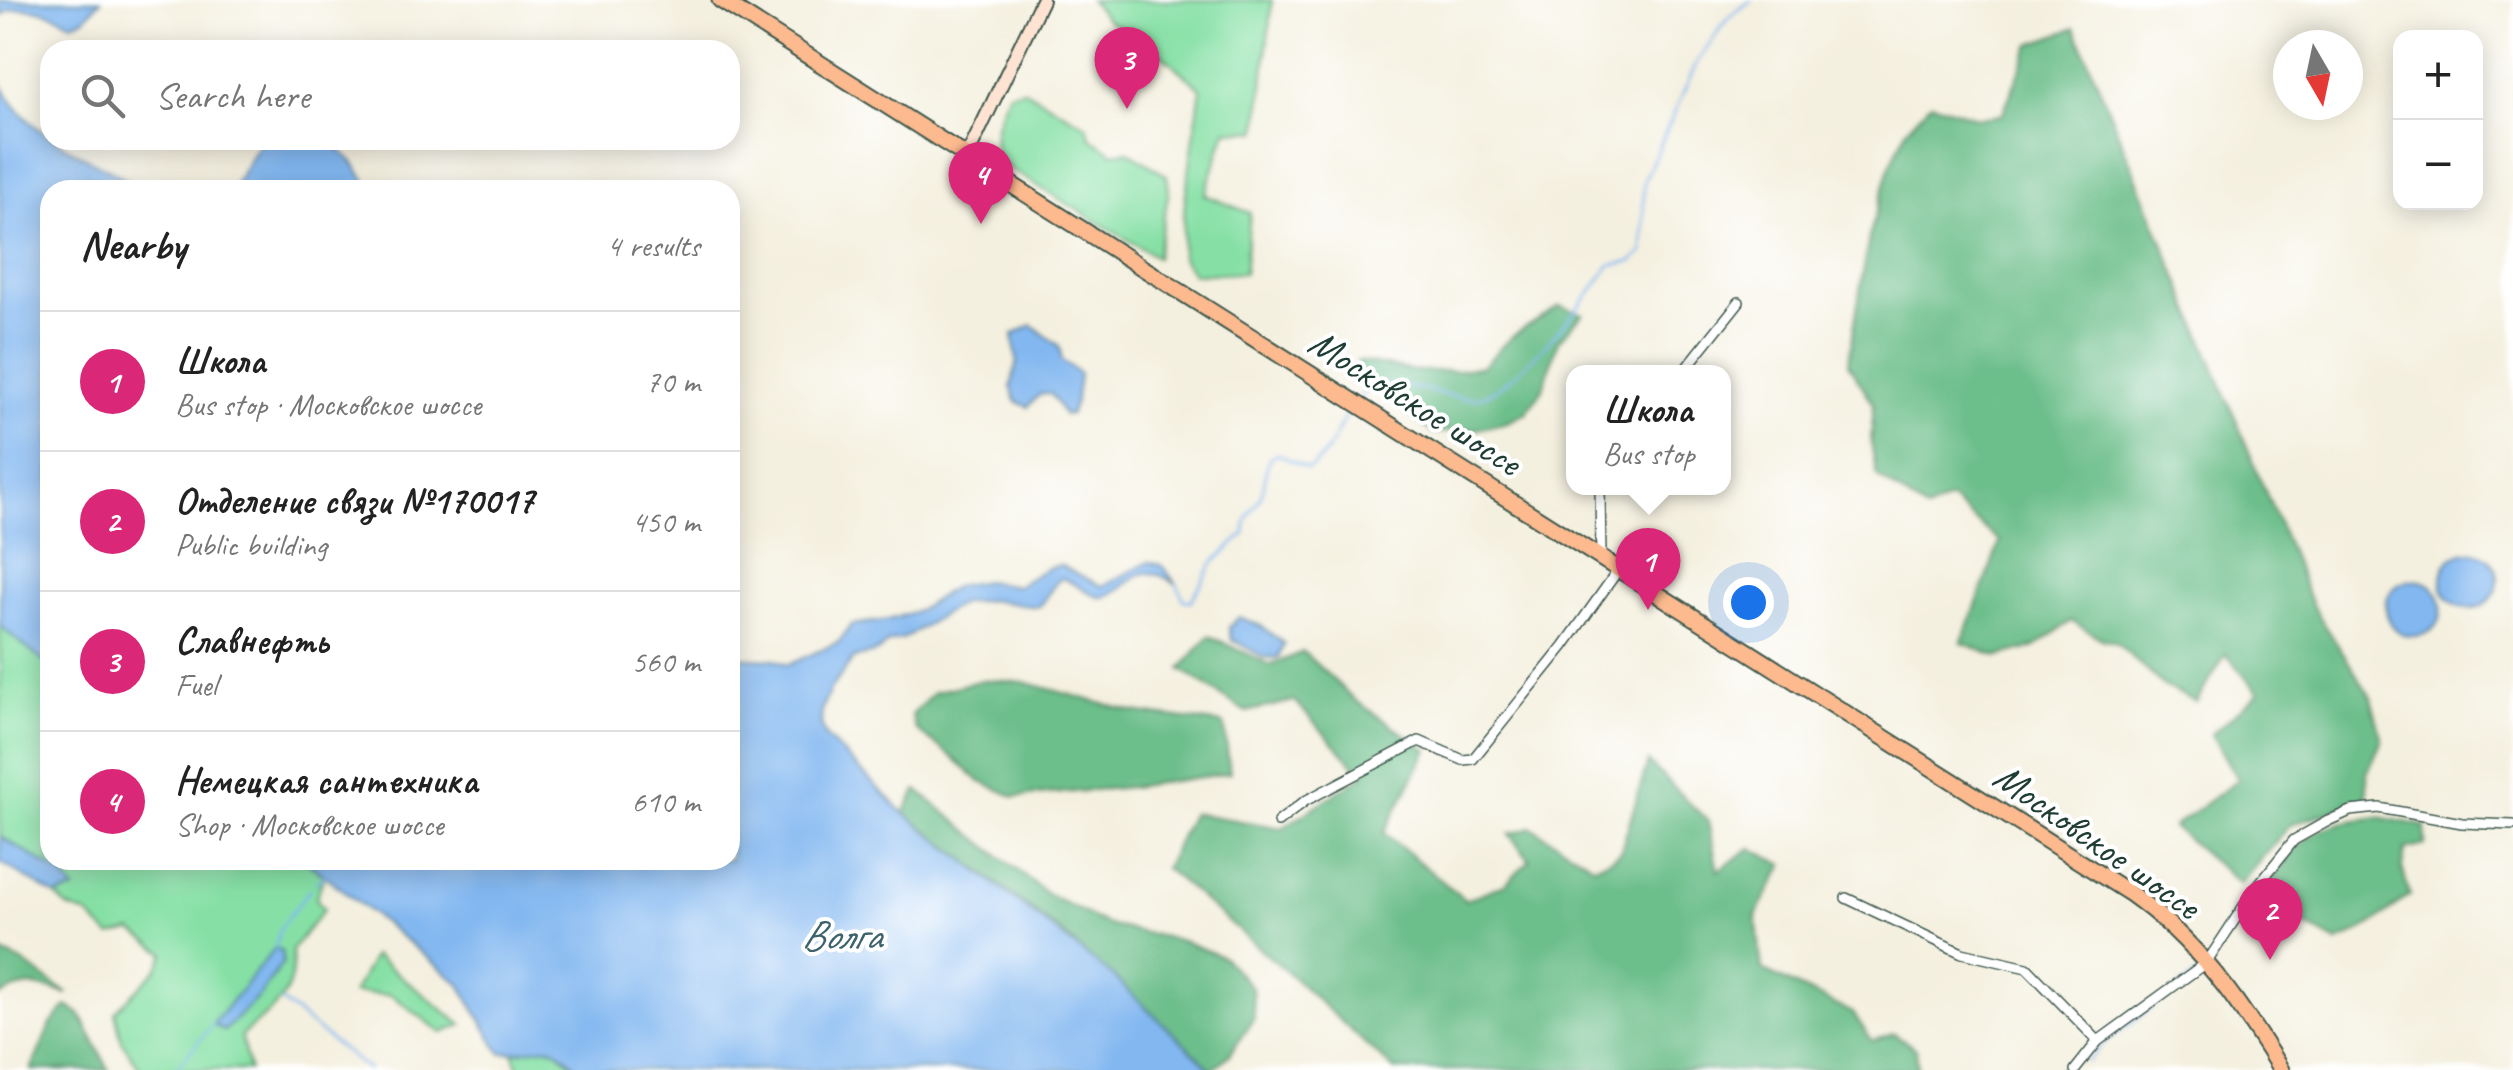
<!DOCTYPE html>
<html lang="en">
<head>
<meta charset="utf-8">
<style>
	body { margin:0; font-family:Caveat,sans-serif; background:#f6f6f6; color:#222 }
	.controls { position:absolute; right:30px; top:30px; display:grid; overflow:hidden; border-radius:20px; box-shadow:0 5px 25px #0003 }
	.controls button { width:90px; height:90px; display:grid; place-items:center; padding:0; border:0; border-bottom:2px solid #e0e0e0; background:#fff; color:#222; font:50px sans-serif }
	.compass { position:absolute; left:2273px; top:30px; width:90px; height:90px; border-radius:50%; background:#fff; box-shadow:0 5px 25px #0003; rotate:171deg }
	.you { position:absolute; left:1748px; top:602px; width:35px; height:35px; margin:-25px; border:8px solid #fff; border-radius:50%; background:#1a73e8; box-shadow:0 0 0 15px #1a73e833 }
	.badge { display:grid; place-items:center; width:65px; height:65px; border-radius:50%; background:#db2777; color:#fff; font-size:32px; font-weight:700 }
	.pin { position:absolute; translate:-50% -82px; filter:drop-shadow(0 2px 5px #0008) }
	.pin::after { content:''; position:absolute; top:52px; width:35px; height:30px; background:inherit; clip-path:polygon(0 0,100% 0,50% 100%) }
	.popup { position:absolute; left:1566px; top:365px; width:165px; height:130px; box-sizing:border-box; display:grid; place-content:center; border-radius:20px; background:#fff; filter:drop-shadow(0 2px 8px #0005); font-size:32px; white-space:nowrap; color:#767676 }
	.popup b { font-size:38px; color:#222 }
	.popup::after { content:''; position:absolute; left:50%; top:100%; margin-left:-20px; border:20px solid transparent; border-top-color:#fff }
	.list { margin:0; padding:0; list-style:none }
	h2 { display:flex; justify-content:space-between; align-items:center; height:130px; margin:0; padding:0 40px; font-size:42px }
	h2 small { font-size:32px; font-weight:400; color:#767676 }
	.list li { display:grid; grid-template-columns:65px 1fr auto; gap:30px; align-items:center; box-sizing:border-box; height:140px; padding:0 40px; border-top:2px solid #e0e0e0 }
	.list b { display:block; font-size:38px; white-space:nowrap }
	.list p { margin:0; font-size:32px; white-space:nowrap; color:#767676 }
	.list em { font-size:32px; font-style:normal; color:#767676 }
	.icon { flex:none; width:55px; height:55px; fill:none; stroke:currentColor; stroke-width:2; stroke-linecap:round; stroke-linejoin:round }
	.map { position:relative; flex:none; width:2513px; height:1070px; overflow:hidden }
	.search { position:absolute; background:#fff; box-shadow:0 5px 25px #0003; left:40px; top:40px; width:700px; height:110px; display:flex; align-items:center; gap:25px; box-sizing:border-box; padding:0 35px; border-radius:30px; color:#767676; font-size:38px }
	.panel { position:absolute; background:#fff; box-shadow:0 5px 25px #0003; left:40px; top:180px; width:700px; height:690px; border-radius:30px }
	.map>svg:first-child { display:block }
</style>
</head>
<body>
<div class="map">
<svg width="2513" height="1070" viewBox="0 0 2513 1070">
	<rect width="100%" height="100%" fill="#fff"/>
	<filter id="ink" filterUnits="userSpaceOnUse"><feTurbulence type="fractalNoise" baseFrequency=".01" numOctaves="2"/><feDisplacementMap in="SourceGraphic" scale="20" xChannelSelector="R" yChannelSelector="G"/><feConvolveMatrix kernelMatrix="1 2 1 2 8 2 1 2 1" color-interpolation-filters="sRGB"/></filter>
	<filter id="wash" filterUnits="userSpaceOnUse"><feTurbulence type="fractalNoise" baseFrequency=".0048" numOctaves="4" result="noise"/><feDisplacementMap in="SourceGraphic" scale="40" xChannelSelector="R" yChannelSelector="G"/><feGaussianBlur stdDeviation="2.25" result="paint"/><feColorMatrix in="noise" values="0 0 0 0 0 0 0 0 0 0 0 0 0 0 0 0 0 1.4 0 .05"/><feComposite in="paint" operator="in"/></filter>
	<g filter="url(#wash)">
		<rect width="100%" height="100%" fill="#f4f0df"/>
		<!-- green -->
		<path fill="#86e0a5" stroke="#528e6c" stroke-width="2.5" d="M1090,0h182l-14,131 -32,-1 -21,65 45,18 -6,60 -51,1 -12,-17 4,-57 16,-112 -51,-43 -43,-25z
			M1023,89l63,36 5,13 22,15 15,-2 39,25 2,15 -13,66 -158,-95c-9,-27 0,-46 11,-70z
			M0,626l50,40v194h255l19,15 -8,23 8,11 -32,41c4,49 -17,56 -51,86l8,34h-108l-19,-28 -7,-30 42,-43 8,-16 -33,-22 -22,5 -23,-22 -20,-7 -11,-11 18,-6 -10,-14 -64,-40z
			M374,955l88,70 -20,8 -50,-38 -39,-2z
			M538,1046l19,4 21,20h-58l-7,-17z"/>
		<!-- forest -->
		<path fill="#6cbe8a" stroke="#467e5f" stroke-width="2.5" d="M2075,28l237,577 59,92 11,43 -15,33v26l-77,26 -50,59 -67,-57 65,-47 -27,-46 48,-41 -33,-39 -30,48 -32,-16 -49,-44 -13,-3 -31,-18 -36,26 -37,10 -36,-14 38,-101 -50,-43 -24,12 -49,-35 -6,-34 3,-38 -26,-40 21,-127 22,-73 15,-34 25,-27 48,15 23,-3 29,-71z
			M1560,306l23,8 -25,27 -15,48 -17,24 -19,9 -30,7 -44,4 -76,-58 1,-14 57,10h39l29,-5 27,-28z
			M1209,636l62,29 32,-13 53,49 72,49 -44,83 81,67 40,-16 25,-24 -21,-26 22,-7 64,39 19,-9 7,-7 27,-88 60,59 10,50 33,-23 33,17 -28,51 6,54 91,43 19,28 22,-7 22,15 2,21h-524l-108,-99 -121,-103 27,-55 90,15 82,-53 -70,-74 -48,11 -65,-43z
			M983,680l41,2 109,30 91,12 6,49 -99,14 -116,10 -36,-16 -30,-27 -33,-24 -4,-15 22,-23z
			M917,790l130,104 61,31 75,16 40,16 29,31 2,30 -25,37 -17,15 -151,-138 -157,-119z
			M2379,817l46,9v19l-20,5 -3,18 8,27 -37,29 -35,18 -45,-23 -30,20 -20,-6c16,-33 38,-75 68,-97 20,-14 45,-16 68,-19z
			M0,952l21,9 47,33c-30,-8 -40,-13 -68,2z
			M67,1006l13,8 29,56h-78l20,-46z"/>
		<!-- water -->
		<path fill="#82b7f0" stroke="#507a92" stroke-width="2.5" d="M0,0h101l-17,19 -12,4c-22,-12 -55,-23 -72,-6z
			M0,83c21,40 54,58 92,78 17,9 33,15 46,29h-88v477l-50,-41z
			M261,140l69,1 23,21 19,28h-140z
			M1032,325l27,21 3,15 17,12c-1,12 -3,31 -9,41l-6,1 -13,-21h-11l-12,13 -12,-6 -5,-14 6,-26 -4,-26z
			M2442 580a28 28 0 1 1 56 0a28 28 0 1 1-56 0Z
			M1149,562l12,3 16,19c-45,-27 -38,2 -76,14l-39,-20c-12,7 -13,21 -25,29l-48,-7 -28,3 -58,36 -14,3 -12,10 -23,6 -24,32 -8,18 -1,16 4,12 79,77 209,163 99,94h-634c-28,-38 -41,-16 -77,-17l-42,-70 -154,-123h425v-203l43,2 15,6 51,-23 12,-17 37,-5 31,-10 36,-24 31,-5 31,5 30,-18 13,-3 42,21z
			M2386 608a28 28 0 1 1 56 0a28 28 0 1 1-56 0Z
			M1239,617l22,9 23,18 -6,14 -14,-1 -33,-18 -2,-12z
			M0,836l64,40 10,14 -18,6 -56,-34z
			M275,948l7,4 1,10 -22,32 -37,37 -11,-7z"/>
		<g fill="none" stroke-linecap="round" stroke-linejoin="round">
			<!-- stream -->
			<path stroke="#82b7f0" stroke-width="2.5" d="M1360,395c35,-23 76,3 113,3 33,1 120,-104 137,-133l21,-3 12,-10 1,-71 53,-119 32,-45 23,-17
				M1177,584l7,16 7,1 23,-39 31,-28c1,-27 14,-26 18,-45 3,-10 2,-20 6,-31l10,-4 28,15c26,-14 29,-41 45,-64
				M316,883l10,-9
				M275,948l5,-20 30,-39
				M281,1001l87,69
				M2087,1062l18,-20 91,-66
				M175,1070l38,-46"/>
		</g>
	</g>
	<g filter="url(#ink)">
		<g fill="none" stroke-linecap="round" stroke-linejoin="round">
			<!-- street casing -->
			<g stroke="#3f584e" stroke-width="12">
				<path id="street" d="M1683,372l56,-70
					M1600,488l1,70
					M1278,822l27,-21 114,-60 44,19 10,-1 91,-113 55,-77
					M1846,898l116,55 65,15 71,73
					M2075,1070l23,-29 109,-79 48,-73 39,-49 34,-19 22,-10 29,-3 83,15 51,2"/>
			</g>
			<!-- secondary casing -->
			<g stroke="#3f584e" stroke-width="16">
				<path id="secondary" d="M967,156l75,-156"/>
			</g>
			<!-- primary casing -->
			<g stroke="#3f584e" stroke-width="19">
				<path id="primary" d="M720,0l1411,894c66,47 108,107 150,176"/>
			</g>
			<!-- street -->
			<use href="#street" stroke="#fff" stroke-width="9"/>
			<!-- secondary -->
			<use href="#secondary" stroke="#fee3d2" stroke-width="12"/>
			<!-- primary -->
			<use href="#primary" stroke="#fcba8e" stroke-width="15"/>
		</g>
	</g>
	<g text-anchor="middle" dominant-baseline="central" stroke-width="8" stroke-linejoin="round" paint-order="stroke">
		<!-- street labels -->
		<g font-size="40" fill="#1f3d34" stroke="#fff">
			<text transform="translate(1415 402) rotate(32)">Московское шоссе</text>
			<text transform="translate(2097 841) rotate(35)">Московское шоссе</text>
		</g>
		<!-- water labels -->
		<g font-size="42" font-style="italic" fill="#3d626c" stroke="#fff">
			<text x="841" y="935">Волга</text>
		</g>
	</g>
</svg>
<div class="controls">
<button>+</button>
<button>−</button>
</div>
<svg class="compass" viewBox="-18 -18 36 36"><path d="M0-13l5 13h-10z" fill="#e53935"/><path d="M0 13l5-13h-10z" fill="#767676"/></svg>
<div class="you"></div>
<div class="pin badge" style="left:1648px;top:610px">1</div>
<div class="popup"><b>Школа</b>Bus stop</div>
<div class="pin badge" style="left:2270px;top:960px">2</div>
<div class="pin badge" style="left:1127px;top:109px">3</div>
<div class="pin badge" style="left:981px;top:224px">4</div>
<div class="search"><svg class="icon" aria-label="search" viewBox="0 0 24 24"><circle cx="10" cy="10" r="6"/><path d="M15 15l6 6"/></svg>Search here</div>
<section class="panel">
<h2>Nearby<small>4 results</small></h2>
<ul class="list">
<li><span class="badge">1</span><div><b>Школа</b><p>Bus stop · Московское шоссе</p></div><em>70 m</em></li>
<li><span class="badge">2</span><div><b>Отделение связи №170017</b><p>Public building</p></div><em>450 m</em></li>
<li><span class="badge">3</span><div><b>Славнефть</b><p>Fuel</p></div><em>560 m</em></li>
<li><span class="badge">4</span><div><b>Немецкая сантехника</b><p>Shop · Московское шоссе</p></div><em>610 m</em></li>
</ul>
</section>
</div>
</body>
</html>
